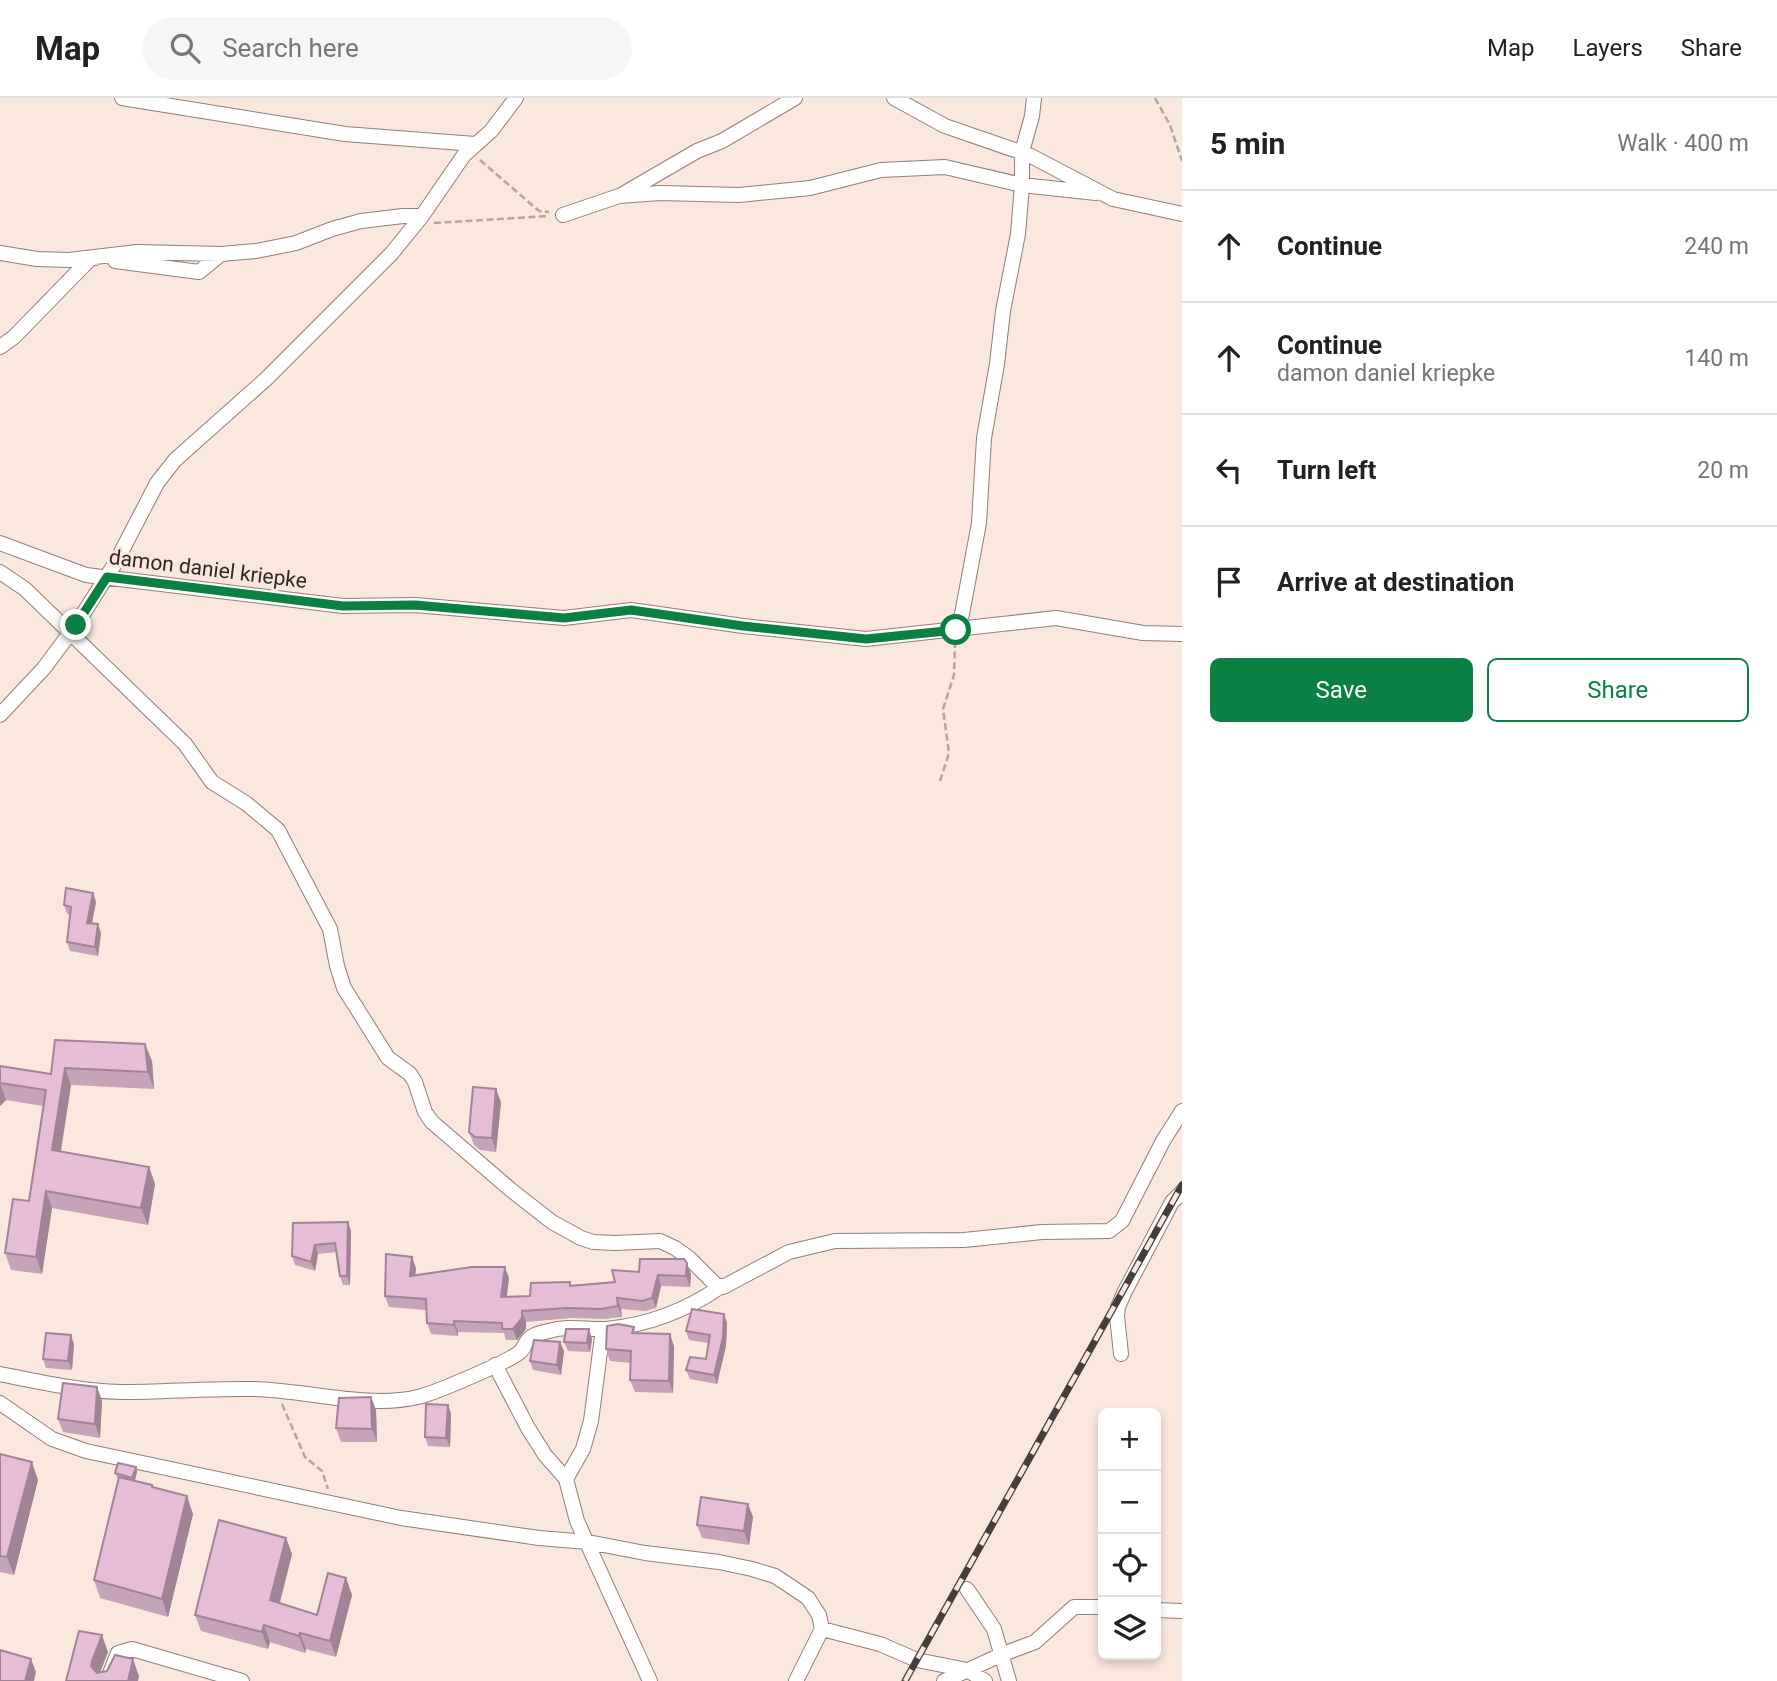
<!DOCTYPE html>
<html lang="en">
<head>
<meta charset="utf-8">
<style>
	body { margin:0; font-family:Roboto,sans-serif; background:#f6f6f6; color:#222 }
	.controls { position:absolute; right:21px; bottom:21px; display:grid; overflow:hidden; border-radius:10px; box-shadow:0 4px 10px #0003 }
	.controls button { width:63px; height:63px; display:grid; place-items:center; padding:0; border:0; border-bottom:2px solid #e0e0e0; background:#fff; color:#222; font:35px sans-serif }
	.stop { position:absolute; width:21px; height:21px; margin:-16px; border:5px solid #0b8043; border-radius:50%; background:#fff }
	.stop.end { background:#0b8043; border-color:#fff; box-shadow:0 2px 7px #0008 }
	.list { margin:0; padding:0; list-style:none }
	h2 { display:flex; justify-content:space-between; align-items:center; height:91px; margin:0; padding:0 28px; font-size:30px }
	h2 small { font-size:23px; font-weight:400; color:#767676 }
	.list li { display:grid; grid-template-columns:46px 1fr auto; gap:21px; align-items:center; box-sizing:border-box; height:112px; padding:0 28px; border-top:2px solid #e0e0e0 }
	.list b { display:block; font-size:26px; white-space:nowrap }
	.list p { margin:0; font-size:23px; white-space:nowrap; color:#767676 }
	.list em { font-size:23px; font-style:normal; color:#767676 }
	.actions { display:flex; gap:14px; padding:21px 28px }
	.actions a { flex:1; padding:16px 0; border:2px solid #0b8043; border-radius:10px; text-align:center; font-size:24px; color:#0b8043 }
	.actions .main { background:#0b8043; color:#fff }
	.icon { flex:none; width:38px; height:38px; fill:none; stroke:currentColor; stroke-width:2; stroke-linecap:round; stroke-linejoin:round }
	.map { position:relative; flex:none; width:1182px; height:1583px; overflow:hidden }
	header { display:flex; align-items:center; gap:42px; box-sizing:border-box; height:98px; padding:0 35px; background:#fff; border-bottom:2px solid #e0e0e0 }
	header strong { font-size:33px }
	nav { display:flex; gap:38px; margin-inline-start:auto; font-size:24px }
	.search { width:490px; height:63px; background:#f6f6f6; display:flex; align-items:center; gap:18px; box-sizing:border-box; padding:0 24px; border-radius:38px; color:#767676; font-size:26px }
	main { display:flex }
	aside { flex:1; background:#fff }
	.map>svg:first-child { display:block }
</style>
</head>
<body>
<header>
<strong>Map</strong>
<div class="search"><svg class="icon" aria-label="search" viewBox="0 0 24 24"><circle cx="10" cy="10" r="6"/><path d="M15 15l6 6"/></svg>Search here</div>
<nav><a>Map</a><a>Layers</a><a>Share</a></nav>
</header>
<main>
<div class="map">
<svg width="1182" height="1583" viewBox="0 0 1182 1583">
	<rect width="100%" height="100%" fill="#fae7dd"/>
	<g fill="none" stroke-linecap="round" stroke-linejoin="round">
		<!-- minor casing -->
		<g stroke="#907f76" stroke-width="16">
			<path id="minor" d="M122,0l223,36 130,10
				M894,0l51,28 84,29 84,44 69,15
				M1034,0l-2,18 -10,36v33l74,8
				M623,96l74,-43 25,-10 73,-43
				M563,117l56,-19 41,-3 79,2 71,-7 71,-18 64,-3 77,18 -4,49 -15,77 -6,53 -13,74 -5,85 -17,91 -6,16
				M0,155l37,6 32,1 68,-8 84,2 35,-3 40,-8 36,-14 29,-8 42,-5h19
				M115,163l84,11 22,-18
				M0,249l14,-10 77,-79h4
				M0,445l86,32 257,31 72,-1 149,13 67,-8 112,16 123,13 190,-21 87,15 39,1
				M0,474l25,17 160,155 27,38 35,22 31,26 52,99 7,37 7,22 44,70 22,16 5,8 10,30 7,10 79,68 41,32 29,16 12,4 22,1 45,-2 15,7 14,10 27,27 7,2 66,-35 46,-11 129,-1 78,-8 67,-1 13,-10 41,-80 19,-30
				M0,617l44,-47 32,-43 40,-63 41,-79 18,-23 91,-81 126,-126 30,-37 42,-61 27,-24 25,-33
				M1121,1256l-4,-38 1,-9 6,-14 48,-91 10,-10
				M495,1267l33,63 17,27 21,24 11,42 73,160
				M0,1276c39,8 81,17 121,18 44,0 89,-4 133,-3 51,1 114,20 164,8 17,-4 90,-35 102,-45 4,-3 5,-10 9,-13 4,-4 14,-7 20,-8 20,-6 37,-1 57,-2 41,-4 81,-19 114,-42
				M0,1305l52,36 34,12 315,67 138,20 49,4 57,11 74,9 33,7 23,7 33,22 11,17 3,14 -26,52
				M566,1381l17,-30 8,-28 12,-92
				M967,1491l27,40 15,52
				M1156,1512l26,1
				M822,1531l58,15 37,16 50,10 18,11
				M107,1583l11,-28 14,-4 110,32
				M944,1583l59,-27 32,-12 39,-35h29"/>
		</g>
		<!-- path -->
		<path stroke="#b4a59d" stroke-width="2.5" stroke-dasharray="7 3.5" stroke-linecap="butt" d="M1155,0l15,27 12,36
			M480,62l59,51 10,1
			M434,125l115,-7
			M940,683l9,-28 -6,-44 11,-34 1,-30
			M282,1306l23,53 17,14 6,18"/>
		<!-- minor -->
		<use href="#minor" stroke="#fff" stroke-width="14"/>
		<!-- rail casing -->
		<g stroke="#463e3a" stroke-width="7">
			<path id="rail" d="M905,1583l277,-496"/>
		</g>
		<!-- rail -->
		<use href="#rail" stroke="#fae7dd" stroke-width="4.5" stroke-dasharray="13" stroke-linecap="butt"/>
	</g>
	<!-- wall -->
	<path fill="#c5a3b9" d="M93,795l3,9 -4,22 9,9 -3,23 -28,-5 -3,-9 3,-27 -3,-1 -3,-9z
		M55,942l97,21 2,28 -83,-4 -10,67 88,15 6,17 -7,41 -96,-17 -10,66 -31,-4 -6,-17 24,-52 14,-95 -37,-6 -6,6v-40l51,8z
		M501,1004l-5,50 -16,-2 -6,-5 -5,-13z
		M348,1124l3,9 -1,54h-7l-3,-9 -3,-24 -19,2 -3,17 -20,-6 -3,-9z
		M416,1170l-1,7 94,3 -2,19 23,-1 40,-14 2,3 43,-3 -3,-12 79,4 -1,13 -29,-1 -5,22 -10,3 -25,-2 1,8 -17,2 -34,-1 -45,4v7l-9,11h-11l-2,-7 -46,-1v4l-27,-2 -4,-11 -1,-13 -37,-3 -4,-11z
		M724,1216l3,9 -1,23 -9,38 -27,-5 -4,-9 20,-11 2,-16 -19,-3 -3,-9z
		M634,1229l2,6 38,13 -1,47 -38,-1 -5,-12 1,-17 -21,-2 -4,-12z
		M592,1241l-2,13 -22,-1 -4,-9z
		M74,1246l-2,26 -26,-2 -3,-9z
		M564,1253l-3,24 -28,-5 -3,-9z
		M97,1289l5,14 -2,37 -37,-6 -5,-13z
		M371,1299l5,13 1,32h-36l-5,-14z
		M448,1307l3,9 -1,33 -22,-1 -3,-9z
		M0,1356l38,26 -24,95 -14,-3z
		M137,1374l-2,9 17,4 1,2 40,27 -25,103 -68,-19 -6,-18 25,-101 -2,-1 -2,-5z
		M748,1406l5,13 -4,28 -47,-7 -5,-13z
		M286,1440l6,16 -12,49 37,12 29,-37 6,17 -16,62 -30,-8 -1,4 -35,-11 -2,7 -67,-18 -6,-16z"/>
	<!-- shaded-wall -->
	<path fill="#a08496" d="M93,795l3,9 -6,30 -3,-9z
		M98,826l3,9 -3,23 -3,-9z
		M145,946l7,17 2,28 -6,-17z
		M65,970l6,17 -13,82 -6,-17z
		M0,985l6,17 -6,6z
		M496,991l5,13 -5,50 -4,-14z
		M149,1069l6,17 -7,41 -7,-17z
		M46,1093l6,17 -10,66 -6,-17z
		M348,1124l3,9 -1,54 -3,-9z
		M315,1147l3,9 -3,17 -4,-9z
		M412,1159l4,11 -2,19 -4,-11z
		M687,1165l4,11 -1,13 -4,-11z
		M505,1169l4,11 -4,29 -4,-10z
		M658,1177l3,11 -5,22 -4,-10z
		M617,1200l4,11 1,8 -4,-11z
		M522,1213l4,11v7l-9,11 -4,-11z
		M724,1216l3,9 -1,23 -9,38 -3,-9z
		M454,1223l4,11v4l-4,-11z
		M589,1231l3,10 -2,13 -3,-9z
		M670,1236l4,12 -1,47 -4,-12z
		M71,1237l3,9 -2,26 -4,-9z
		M560,1244l4,9 -3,24 -4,-10z
		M97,1289l5,14 -2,37 -5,-14z
		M371,1299l5,13 1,32 -5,-13z
		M448,1307l3,9 -1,33 -4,-9z
		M32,1364l6,18 -24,95 -7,-18z
		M136,1369l1,5 -3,11 -2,-5z
		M187,1398l6,18 -25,103 -6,-18z
		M748,1406l5,13 -4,28 -5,-14z
		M286,1440l6,16 -16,62 -6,-16z
		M346,1480l6,17 -16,62 -6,-16z
		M264,1527l6,17 -2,7 -6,-17z
		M300,1535l6,16 -1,4 -6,-17z
		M102,1537l6,17 -10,26 -7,-12 1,-5z
		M31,1561l5,13 -2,9h-9z
		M133,1561l6,17 -1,5h-10z"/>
	<!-- building -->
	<path fill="#e5bdd7" stroke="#a08496" stroke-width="2" d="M66,790l27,5 -6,30 11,1 -3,23 -28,-5 4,-35 -7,-2z
		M55,942l90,4 3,28 -83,-4 -13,82 97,17 -8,41 -95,-17 -10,66 -31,-4 8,-54 16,2 17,-111 -46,-7v-17l51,8z
		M473,989l23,2 -4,49 -17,-1 -6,-5z
		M348,1124l-1,54h-7l-5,-33 -20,2 -4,17 -19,-6 1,-33z
		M386,1156l26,3 -2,19 62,-9h33l-4,30 29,-1 1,-13 39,-1v4l45,-4 -3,-12 27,2 1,-13h44l3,4 -1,13 -28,-1 -6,23 -10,3 -25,-3 1,8 -17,3 -34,-1 -45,3v7l-9,11h-11v-6l-48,-2v4l-27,-2 -1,-24 -41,-3z
		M692,1211l32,5 -1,23 -9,38 -28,-5 4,-13 16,2 4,-24 -24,-4z
		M618,1226l16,3 -2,6 38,1 -1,47 -39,-1 1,-29 -25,-2 1,-23z
		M566,1231h23l-2,14 -23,-1z
		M46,1235l25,2 -3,26 -25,-2z
		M534,1242l26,2 -3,23 -27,-4z
		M63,1285l34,4 -2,37 -37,-5z
		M371,1299l1,32 -36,-1 3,-30z
		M426,1306l22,1 -2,33 -21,-1z
		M0,1356l32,8 -25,95 -7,-1z
		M118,1365l18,4 -4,11 -17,-5z
		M119,1379l33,8v2l35,9 -25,103 -68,-19z
		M701,1399l47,7 -4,27 -47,-6z
		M219,1422l67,18 -16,62 47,15 11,-42 18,5 -16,63 -30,-8 -1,3 -35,-11 -2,7 -67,-17z
		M79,1533l23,4 -10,26 -1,5 6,7 10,-2 8,-16 18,4 -5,22h-62z
		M0,1552l31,9 -6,22h-25z"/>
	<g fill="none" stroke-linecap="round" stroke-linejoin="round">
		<!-- route -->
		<path stroke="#0b8043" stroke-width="9" d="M76,527l31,-48 236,29 72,-1 149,13 67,-8 112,16 123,13 90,-9"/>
	</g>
	<g text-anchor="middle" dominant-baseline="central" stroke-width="6" stroke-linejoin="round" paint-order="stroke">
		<!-- street labels -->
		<g font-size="21" fill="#2f2825" stroke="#fae7dd">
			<text transform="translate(208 471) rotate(7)">damon daniel kriepke</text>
		</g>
	</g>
</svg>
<div class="controls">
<button>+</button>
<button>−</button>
<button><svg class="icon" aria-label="locate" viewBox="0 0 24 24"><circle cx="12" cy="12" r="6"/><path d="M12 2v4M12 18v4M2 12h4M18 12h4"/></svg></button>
<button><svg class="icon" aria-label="layers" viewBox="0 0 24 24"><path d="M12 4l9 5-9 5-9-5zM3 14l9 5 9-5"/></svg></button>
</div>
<div class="stop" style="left:956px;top:532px"></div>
<div class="stop end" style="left:76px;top:527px"></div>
</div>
<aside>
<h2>5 min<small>Walk · 400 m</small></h2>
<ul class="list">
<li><svg class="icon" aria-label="ahead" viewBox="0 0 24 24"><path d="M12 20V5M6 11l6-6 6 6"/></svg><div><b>Continue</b></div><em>240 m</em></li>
<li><svg class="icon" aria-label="ahead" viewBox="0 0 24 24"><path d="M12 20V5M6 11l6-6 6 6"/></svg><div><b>Continue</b><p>damon daniel kriepke</p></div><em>140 m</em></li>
<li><svg class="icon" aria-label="left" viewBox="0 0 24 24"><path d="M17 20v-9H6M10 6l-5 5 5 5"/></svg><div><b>Turn left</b></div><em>20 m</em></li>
<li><svg class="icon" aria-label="arrive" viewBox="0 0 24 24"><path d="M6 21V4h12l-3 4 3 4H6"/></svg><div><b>Arrive at destination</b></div></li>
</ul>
<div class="actions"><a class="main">Save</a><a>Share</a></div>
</aside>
</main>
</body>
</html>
